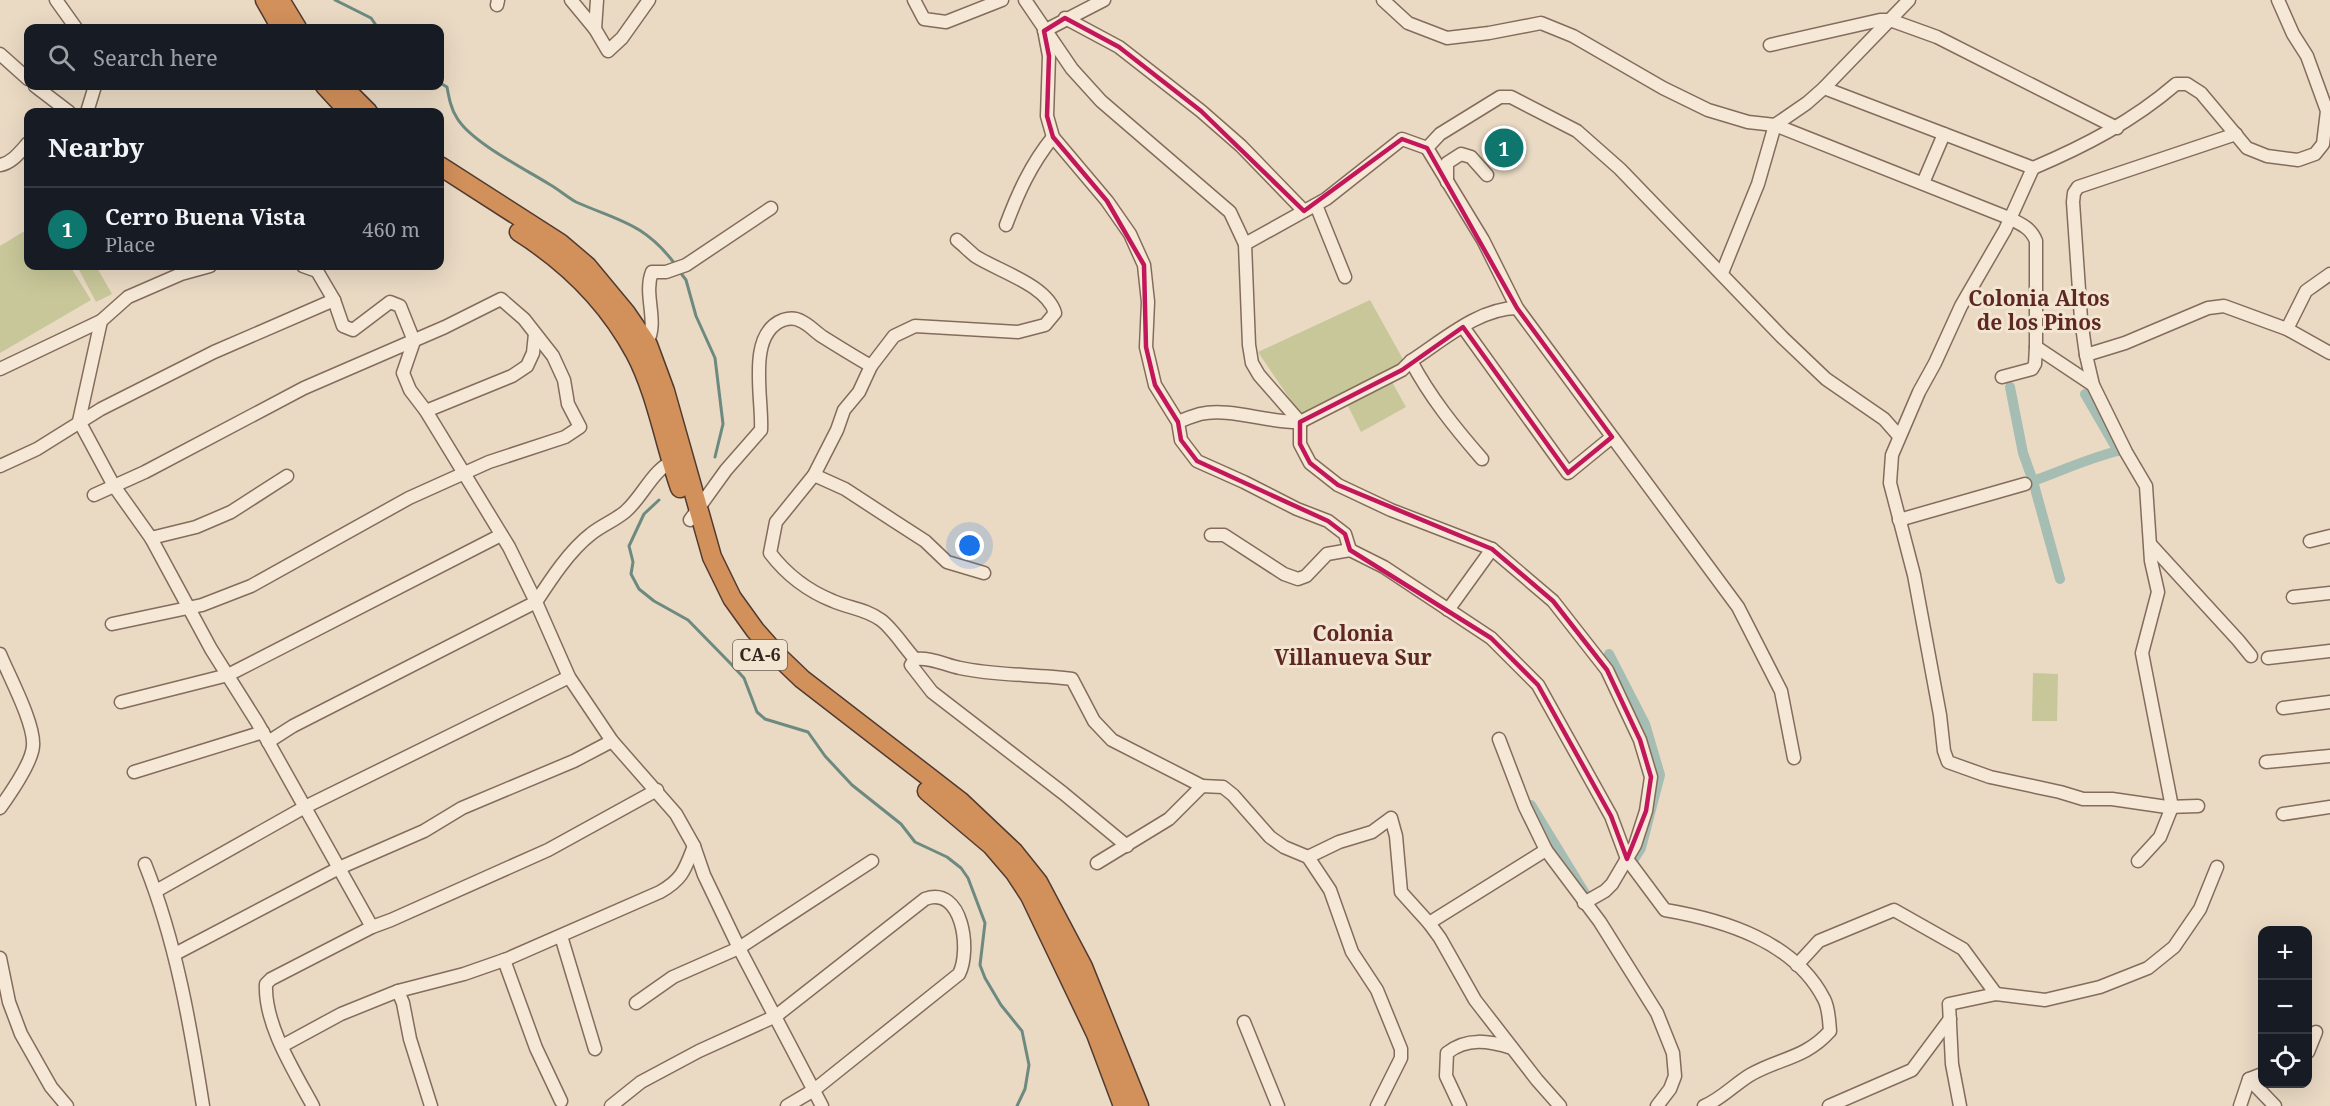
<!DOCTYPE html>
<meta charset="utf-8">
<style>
:root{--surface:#171b24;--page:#242831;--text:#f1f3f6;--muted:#9ea1a6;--line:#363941;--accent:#0f766e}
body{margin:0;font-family:"Noto Serif",serif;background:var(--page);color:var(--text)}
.controls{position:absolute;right:18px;bottom:18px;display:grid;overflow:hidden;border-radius:12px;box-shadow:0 6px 24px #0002}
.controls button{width:54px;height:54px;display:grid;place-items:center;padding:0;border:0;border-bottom:2px solid var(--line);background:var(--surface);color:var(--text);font:30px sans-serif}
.you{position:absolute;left:970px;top:546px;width:21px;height:21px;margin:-15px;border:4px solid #fff;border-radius:50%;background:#1a73e8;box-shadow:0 0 0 9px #1a73e833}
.badge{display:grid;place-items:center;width:39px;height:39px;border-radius:50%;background:var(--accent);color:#fff;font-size:20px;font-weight:700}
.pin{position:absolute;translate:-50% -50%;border:3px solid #fff;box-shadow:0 2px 6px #0006}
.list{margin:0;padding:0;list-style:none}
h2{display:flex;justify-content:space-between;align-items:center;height:78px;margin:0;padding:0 24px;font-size:26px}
h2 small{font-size:20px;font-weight:400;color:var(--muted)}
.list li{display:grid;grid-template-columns:39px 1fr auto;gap:18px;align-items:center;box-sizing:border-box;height:84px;padding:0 24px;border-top:2px solid var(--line)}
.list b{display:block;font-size:22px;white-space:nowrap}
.list p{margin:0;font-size:20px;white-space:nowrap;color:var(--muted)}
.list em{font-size:20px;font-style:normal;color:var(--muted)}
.icon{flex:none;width:33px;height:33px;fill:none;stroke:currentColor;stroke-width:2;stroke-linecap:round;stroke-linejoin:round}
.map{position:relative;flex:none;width:2330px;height:1106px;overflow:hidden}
.search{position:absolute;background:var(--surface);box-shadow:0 6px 24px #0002;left:24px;top:24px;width:420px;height:66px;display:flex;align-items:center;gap:15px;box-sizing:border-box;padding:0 21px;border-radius:12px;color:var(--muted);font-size:22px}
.panel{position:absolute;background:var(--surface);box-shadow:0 6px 24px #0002;left:24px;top:108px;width:420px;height:162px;border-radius:12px}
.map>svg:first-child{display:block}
.green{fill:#c7c799}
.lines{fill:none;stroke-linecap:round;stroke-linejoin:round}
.stream{stroke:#6d8a80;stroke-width:3}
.canal{stroke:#a5bdb3;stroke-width:10}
.minor-casing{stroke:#836c5c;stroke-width:15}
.highway-casing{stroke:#513b30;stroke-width:21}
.minor{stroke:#f6e8d6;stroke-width:12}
.highway{stroke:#d2905b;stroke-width:18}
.marked{fill:none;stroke:#c2185b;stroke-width:4.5;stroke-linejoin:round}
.labels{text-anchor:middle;stroke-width:6;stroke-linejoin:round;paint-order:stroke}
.shield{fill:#f2e5d2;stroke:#6d5f55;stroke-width:1.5}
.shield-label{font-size:18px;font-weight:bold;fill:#34261f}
.neighbourhood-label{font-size:21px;font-weight:bold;fill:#5d2722;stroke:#f2e5d2}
</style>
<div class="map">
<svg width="2330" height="1106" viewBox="0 0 2330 1106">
<rect width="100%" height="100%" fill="#eadac4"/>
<g class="green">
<path d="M28 229V266H70L91 300 0 353V246Z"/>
<path d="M77 266H96L112 294 96 302Z"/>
<path d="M1370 300 1404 361 1300 414 1258 352Z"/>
<path d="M1392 382 1406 407 1361 432 1347 404Z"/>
<path d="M2033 673 2058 674 2057 721H2032Z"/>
</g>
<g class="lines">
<g class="stream">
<path d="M335 0 371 18 378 28"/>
<path d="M440 83 447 87C449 98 451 109 457 118 471 142 525 169 549 184 558 189 567 197 576 202 619 221 644 223 675 264"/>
<path d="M680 272 686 280 696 316 715 358 723 424 715 457"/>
<path d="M659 500 644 514 629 546 633 562 631 574 639 589 654 601 688 620 731 664 744 678 757 712 765 719 808 732 825 756 852 785 901 824 915 842 947 857 961 868 968 878 985 923 980 965 985 978 1001 1005 1022 1031 1029 1065 1025 1089 1017 1106"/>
</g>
<g class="canal">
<path d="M2010 387 2023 453 2033 481C2061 471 2089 458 2118 451L2085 394"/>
<path d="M2028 482 2033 481 2060 579"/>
<path d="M1609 654 1645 724 1660 775 1641 848 1634 859"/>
<path d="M1531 805 1586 895"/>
</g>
<defs>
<g id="minor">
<path d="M56 0 76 28"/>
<path d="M571 0 595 29"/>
<path d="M597 0 595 29 608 51 622 38 649 0"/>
<path d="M914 0 924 19 946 22 1002 0"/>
<path d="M1025 0 1072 69 1101 101 1230 212 1245 244 1249 345 1252 363 1259 375 1300 422V444L1310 463 1338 485 1391 510 1492 549 1553 601 1607 670 1640 740 1651 777 1646 811 1635 845 1612 884 1605 891 1584 903"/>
<path d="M1383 0 1408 23 1447 38 1489 33 1541 23 1573 36 1663 88 1708 110 1748 122 1775 125 2009 218C2021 224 2031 228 2036 241V347L2093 385"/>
<path d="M497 5 498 0"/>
<path d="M1065 18 1119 47 1201 111 1241 146 1304 211"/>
<path d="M1044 31 1104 0"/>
<path d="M1045 35 1049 56 1047 116 1053 137 1107 201 1130 234 1144 265 1148 302 1146 347 1155 385 1178 422 1181 440 1197 461 1244 482 1297 509 1328 521 1345 534 1350 550"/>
<path d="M1770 45 1880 20H1890L1937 37 2117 128"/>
<path d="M0 54 28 79"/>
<path d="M35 86 69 112"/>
<path d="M1824 88 2033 168 2005 230 1961 306 1935 363 1919 392 1892 455 1890 483 1914 575 1940 715 1944 751 1948 762 1990 777 2060 792 2083 799H2112L2167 807 2198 806"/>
<path d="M87 112 95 86"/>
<path d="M0 165C12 163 20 152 28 143"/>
<path d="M2033 168C2085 146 2133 121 2176 84H2187L2201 93 2247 148 2267 156 2298 160 2315 154 2323 144 2327 111 2307 56 2293 34 2278 0"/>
<path d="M1447 182V163L1461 154 1471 157 1487 175"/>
<path d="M1923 183 1944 134"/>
<path d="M1316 205 1345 277"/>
<path d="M1006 225C1018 193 1031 164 1053 137"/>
<path d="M957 240C963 245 969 251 975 256 998 271 1047 285 1055 313L1045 325 1018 332 915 326 894 336 871 366 859 392 844 410 837 430 814 475 776 522 770 553C786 574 808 591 833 601 849 608 866 609 881 620 893 629 904 647 915 659L911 665 932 692 1063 793 1127 846"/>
<path d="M1245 244 1326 199 1402 139 1427 148"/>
<path d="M303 266 317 271 334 300 343 326 353 330 390 302 400 306 414 341 403 373 410 390 426 411 509 547 536 602 569 677 612 741 676 814 694 846 704 875 739 948 822 1106"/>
<path d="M1722 273 1758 184 1775 125 1807 103 1824 88 1909 0"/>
<path d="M101 321 79 421 114 486 151 538 211 649 257 722 372 927"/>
<path d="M1463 327 1568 473 1612 437"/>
<path d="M2287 329 2306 291 2330 274"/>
<path d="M647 343C659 321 643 295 652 272H666L686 265 771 208"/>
<path d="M2086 355 2125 343 2208 308 2224 306 2287 329 2330 353"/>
<path d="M1411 361C1430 397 1455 428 1482 459"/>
<path d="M0 369 101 321 128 297 181 274 210 266"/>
<path d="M2002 377 2032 369 2035 364 2036 347"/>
<path d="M426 411 512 376 527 366 533 353 535 334"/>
<path d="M1178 422C1185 419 1193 416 1200 414 1229 407 1268 423 1300 422L1402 370 1411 361C1442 341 1479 308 1517 308"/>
<path d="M0 466 37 449 101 409 214 352 334 300"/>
<path d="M814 475 845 489 894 521 925 541 947 562 984 573"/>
<path d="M94 495 145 472 304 388 445 327 501 299 524 319 553 356 564 380 568 404 580 427 565 437 489 462 409 498 251 586 202 605 112 624"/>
<path d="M690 520 726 470 761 430C763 399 746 334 783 320 789 318 796 318 801 321 810 325 815 332 823 337 839 347 855 357 871 366"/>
<path d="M1899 520 2025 484"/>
<path d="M1211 535H1224L1284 574 1298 579 1306 576 1327 554 1350 550 1384 567 1491 638 1538 685 1611 816 1627 859 1665 910C1724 920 1794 941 1824 999 1829 1008 1829 1021 1830 1031 1805 1059 1779 1058 1750 1075 1735 1084 1720 1100 1704 1106"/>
<path d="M151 538 196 527 231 512 287 476"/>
<path d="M2310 541 2330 536"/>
<path d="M2151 545 2238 640 2251 656"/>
<path d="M2293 597 2330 593"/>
<path d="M1448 610 1492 549"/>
<path d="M0 654C9 676 35 724 33 746 32 763 10 794 0 808"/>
<path d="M2268 658 2330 651"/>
<path d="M915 659C931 657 945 665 960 668 997 676 1035 674 1072 679L1094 721 1112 740 1202 786"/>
<path d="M121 702 228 675 501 535"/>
<path d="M2283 708 2330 702"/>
<path d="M1499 739 1525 807 1546 850 1600 922 1657 1013 1673 1053 1675 1076 1670 1089 1657 1106"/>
<path d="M268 742 293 726 536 602C551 579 570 550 591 534 602 525 616 520 626 511 644 495 653 468 677 459"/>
<path d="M1794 758 1781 691 1738 607 1517 308 1483 240 1427 148 1440 134 1500 97H1511L1577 131 1620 169 1782 337 1826 379 1884 419 1899 436"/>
<path d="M2266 762 2330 756"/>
<path d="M134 772 263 732"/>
<path d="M2283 814 2330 807"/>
<path d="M1308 857 1339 842 1372 832 1391 818 1396 836 1401 892 1429 923 1440 938 1475 1000 1537 1080 1560 1106"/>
<path d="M2138 861 2160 837 2172 807 2142 653 2158 592 2151 561 2146 486 2126 452 2093 385 2086 355 2081 319 2073 202 2074 193 2078 187 2236 134"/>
<path d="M1097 863 1169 819 1202 786 1223 787 1233 795 1270 837 1284 847 1308 857 1330 890 1352 952 1377 990 1401 1049V1058L1377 1106"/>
<path d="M145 864C176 942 190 1023 203 1106"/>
<path d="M156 891 305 807 569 677"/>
<path d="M1429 923 1546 850"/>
<path d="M561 936 595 1049"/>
<path d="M175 954 339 868 424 831 462 808 574 761 612 741"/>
<path d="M0 958 9 1002 21 1034 51 1087 67 1106"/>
<path d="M504 960 536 1048 561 1101"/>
<path d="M1797 965 1819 941 1894 910 1963 949 1996 994"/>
<path d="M398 991 403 1003 410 1039 431 1106"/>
<path d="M636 1003 673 977 739 948 872 861"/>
<path d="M1244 1022 1278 1106"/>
<path d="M282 1046 341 1014 398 991 464 974 507 959 660 892C683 879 685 869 694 846"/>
<path d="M2308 1052 2316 1032"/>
<path d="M2249 1079 2275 1106"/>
<path d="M313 1106C294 1071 264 1024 266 984L271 979 372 927 391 920 548 850 657 790"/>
<path d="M611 1106 641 1082 699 1051 776 1016 925 899C963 885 971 951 959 974L814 1090 787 1106"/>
<path d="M1460 1106 1446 1076 1447 1053C1467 1037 1489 1041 1512 1048"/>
<path d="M1829 1106 1912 1070 1950 1019"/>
<path d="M1960 1106 1952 1064 1949 1004 1996 994 2045 1000 2100 987 2148 968 2174 947 2200 909 2217 867"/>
<path d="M2240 1106 2249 1079 2262 1074"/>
</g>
<g id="highway">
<path d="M265 0 281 28"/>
<path d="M280 0 297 28"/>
<path d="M325 86 349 112"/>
<path d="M342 86 368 112"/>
<path d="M440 166 560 243 587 266 626 313 648 345 665 391 712 557 732 598 755 630 777 655 802 679 960 801 1014 852 1038 882 1083 967 1139 1106"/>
<path d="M519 232C568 263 608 303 635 353 656 392 665 446 680 488"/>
<path d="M927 791 991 845 1015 873 1030 896 1096 1034 1123 1106"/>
</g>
</defs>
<use href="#minor" class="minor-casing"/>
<use href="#highway" class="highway-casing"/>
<use href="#minor" class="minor"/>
<use href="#highway" class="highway"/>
</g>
<path class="marked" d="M1065 18 1119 47 1201 111 1304 211 1402 139 1427 148 1517 308 1612 437 1568 473 1463 327 1402 370 1300 422V444L1310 463 1338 485 1492 549 1553 601 1607 670 1640 740 1651 777 1646 811 1627 859 1611 816 1538 685 1491 638 1350 550 1345 534 1328 521 1197 461 1181 440 1178 422 1155 385 1146 347 1144 265 1107 201 1053 137 1047 116 1049 56 1044 31Z"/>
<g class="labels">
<rect class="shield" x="733" y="640" width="54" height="30" rx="4.5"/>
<g class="shield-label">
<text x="760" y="661">CA-6</text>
</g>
<g class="neighbourhood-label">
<text x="2039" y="306">Colonia Altos<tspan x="2039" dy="24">de los Pinos</tspan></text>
<text x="1353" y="641">Colonia<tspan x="1353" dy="24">Villanueva Sur</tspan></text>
</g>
</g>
</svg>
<div class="controls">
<button>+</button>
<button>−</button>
<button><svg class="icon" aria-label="locate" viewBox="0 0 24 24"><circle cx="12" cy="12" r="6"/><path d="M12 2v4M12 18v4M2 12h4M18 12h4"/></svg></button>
</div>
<div class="you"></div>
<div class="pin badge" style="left:1504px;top:148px">1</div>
<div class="search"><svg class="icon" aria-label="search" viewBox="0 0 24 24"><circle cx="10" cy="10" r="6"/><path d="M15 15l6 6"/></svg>Search here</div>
<section class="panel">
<h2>Nearby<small></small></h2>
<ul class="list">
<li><span class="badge">1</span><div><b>Cerro Buena Vista</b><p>Place</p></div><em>460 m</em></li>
</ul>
</section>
</div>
